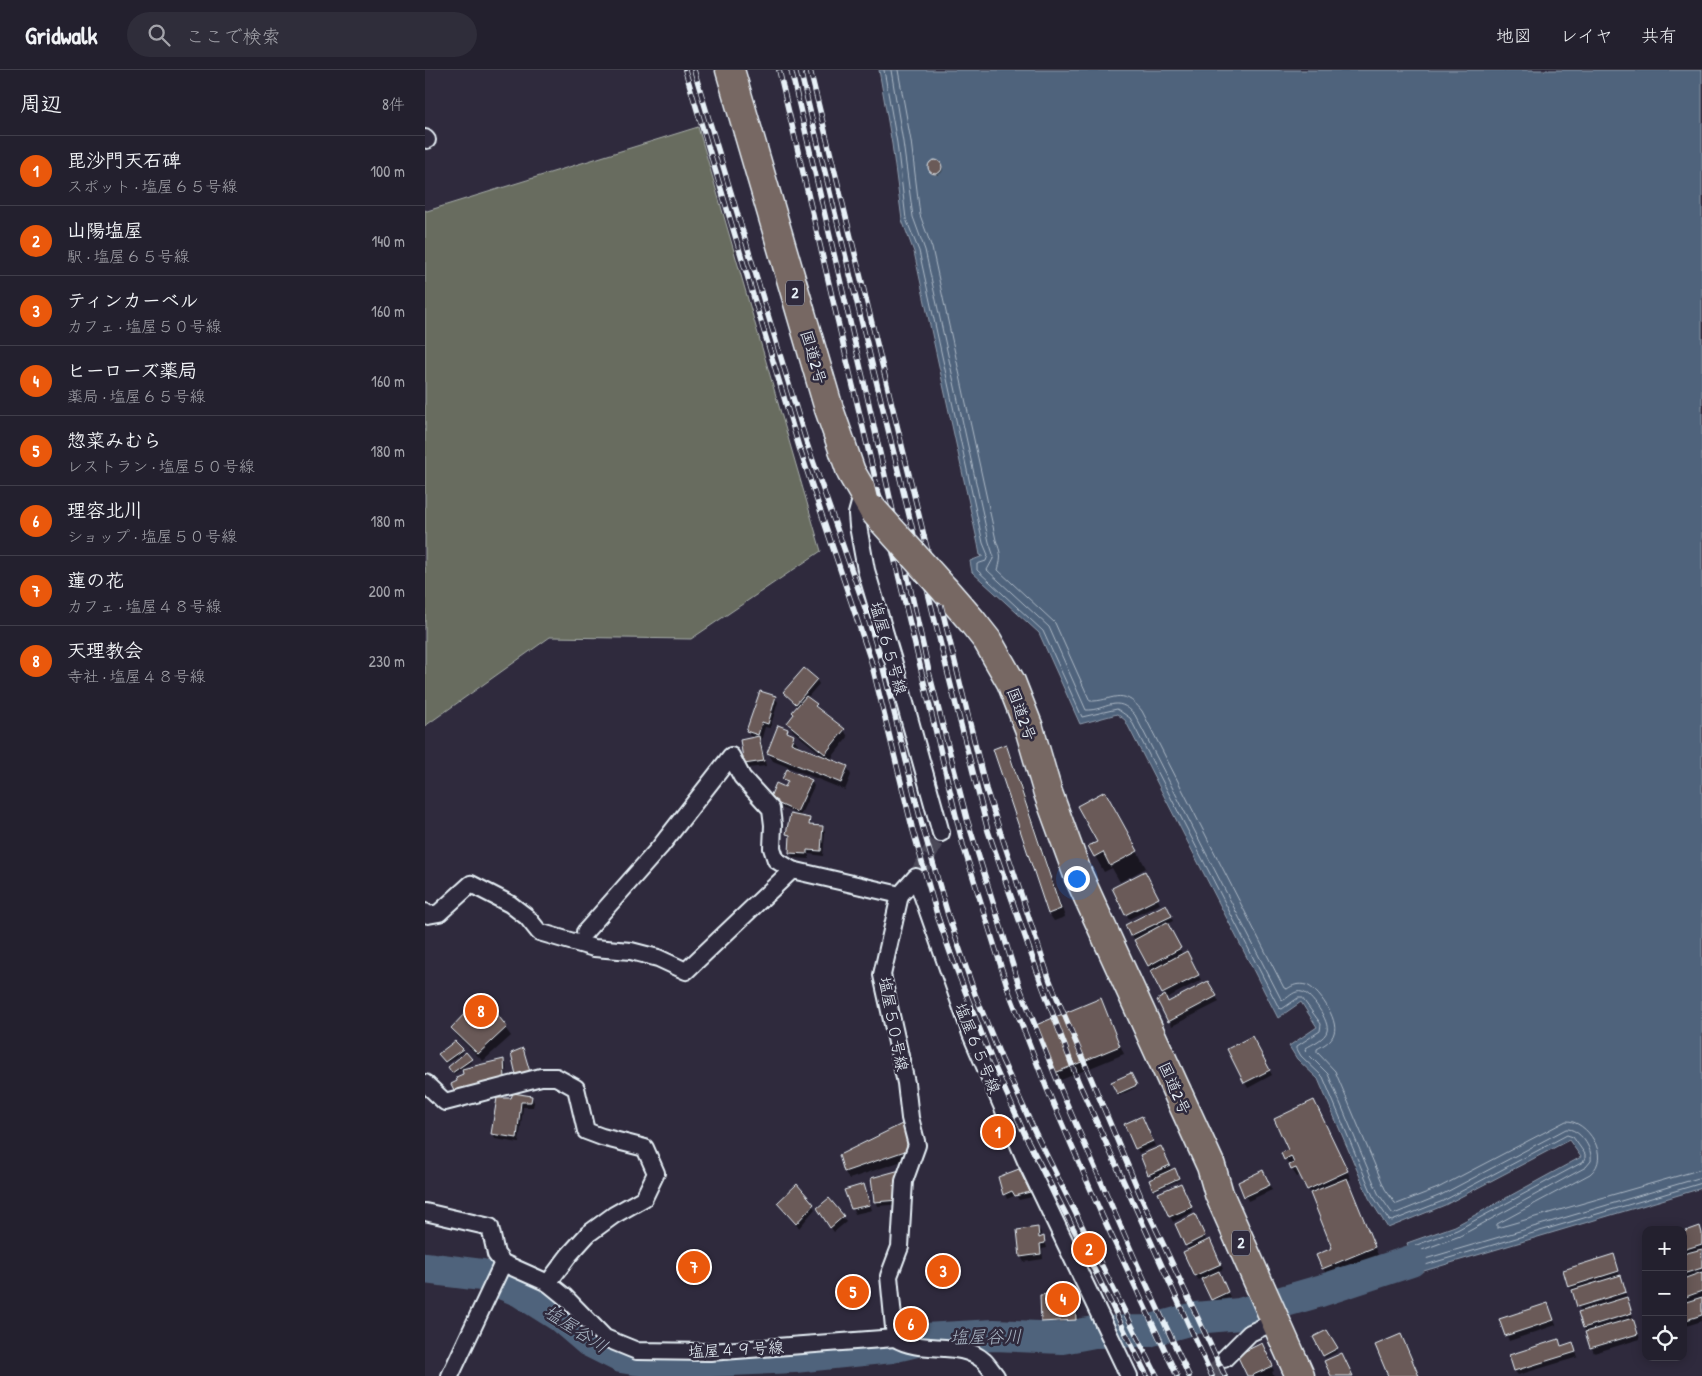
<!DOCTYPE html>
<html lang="ja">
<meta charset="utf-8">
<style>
:root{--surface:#23202e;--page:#2f2d3a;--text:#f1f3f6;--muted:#a3a3aa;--line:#403e4a;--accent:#ea580c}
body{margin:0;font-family:"Patrick Hand","Klee One",sans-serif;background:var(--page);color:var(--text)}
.controls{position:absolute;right:15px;bottom:15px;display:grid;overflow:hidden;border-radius:10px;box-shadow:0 2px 12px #0003}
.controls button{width:45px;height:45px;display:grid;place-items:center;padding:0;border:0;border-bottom:1px solid var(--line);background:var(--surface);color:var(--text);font:25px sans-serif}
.you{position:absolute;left:651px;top:808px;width:18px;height:18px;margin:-12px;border:4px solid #fff;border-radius:50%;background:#1a73e8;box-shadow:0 0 0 8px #1a73e833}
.badge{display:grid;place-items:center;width:32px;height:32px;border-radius:50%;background:var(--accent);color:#fff;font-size:16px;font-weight:700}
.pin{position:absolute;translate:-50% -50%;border:2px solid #fff;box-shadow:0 1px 5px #0006}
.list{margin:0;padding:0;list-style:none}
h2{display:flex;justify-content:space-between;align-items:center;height:65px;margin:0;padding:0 20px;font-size:21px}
h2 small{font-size:16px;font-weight:400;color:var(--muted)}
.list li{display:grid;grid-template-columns:32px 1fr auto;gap:15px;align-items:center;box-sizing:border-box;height:70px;padding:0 20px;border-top:1px solid var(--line)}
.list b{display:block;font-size:19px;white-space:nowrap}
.list p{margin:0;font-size:16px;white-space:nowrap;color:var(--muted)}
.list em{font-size:16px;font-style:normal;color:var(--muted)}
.icon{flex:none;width:28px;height:28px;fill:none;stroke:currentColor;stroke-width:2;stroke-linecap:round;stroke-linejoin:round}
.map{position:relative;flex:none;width:1277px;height:1306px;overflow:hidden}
header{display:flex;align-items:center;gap:30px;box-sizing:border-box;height:70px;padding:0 25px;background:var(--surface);border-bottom:1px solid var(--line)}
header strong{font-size:24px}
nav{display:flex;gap:28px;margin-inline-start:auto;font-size:18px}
.search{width:350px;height:45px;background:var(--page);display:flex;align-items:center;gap:12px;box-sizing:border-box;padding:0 18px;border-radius:28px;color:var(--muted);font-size:19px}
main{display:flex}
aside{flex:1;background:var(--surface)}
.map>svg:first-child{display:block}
.green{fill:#676c5e;stroke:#a8aeab}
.water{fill:#50637b;stroke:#8d9cad}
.shadow{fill:#0007}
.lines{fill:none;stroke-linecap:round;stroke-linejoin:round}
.shore{stroke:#abb8c6;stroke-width:1}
.river{stroke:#50637b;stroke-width:32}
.building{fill:#6a5a58;stroke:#e8f1f8}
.street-tunnel{stroke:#4b4859;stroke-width:16;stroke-dasharray:16 8;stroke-linecap:butt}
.street-casing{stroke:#e8f1f8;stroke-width:20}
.highway-casing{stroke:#e8f1f8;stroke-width:31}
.street{stroke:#2f2a3d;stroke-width:16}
.highway{stroke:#776864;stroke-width:28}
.rail-casing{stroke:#e8f1f8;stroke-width:5.5}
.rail{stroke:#2f2a3d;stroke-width:4;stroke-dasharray:11;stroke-linecap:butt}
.highway-bridge-casing{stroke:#e8f1f8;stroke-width:31;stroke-linecap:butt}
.highway-bridge{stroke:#776864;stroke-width:28}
.labels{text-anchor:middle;stroke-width:5;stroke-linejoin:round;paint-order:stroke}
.shield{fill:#2f2a3d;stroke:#b0b5c0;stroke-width:1}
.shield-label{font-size:15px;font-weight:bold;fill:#e8f1f8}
.street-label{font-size:16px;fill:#e8f1f8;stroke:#2f2a3d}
.water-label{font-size:18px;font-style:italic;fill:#abb8c6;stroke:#2f2a3d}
</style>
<header>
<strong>Gridwalk</strong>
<div class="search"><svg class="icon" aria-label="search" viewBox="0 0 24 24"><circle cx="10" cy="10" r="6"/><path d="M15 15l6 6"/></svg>ここで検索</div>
<nav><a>地図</a><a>レイヤ</a><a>共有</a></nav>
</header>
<main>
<aside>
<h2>周辺<small>8件</small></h2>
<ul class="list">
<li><span class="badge">1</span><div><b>毘沙門天石碑</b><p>スポット · 塩屋６５号線</p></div><em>100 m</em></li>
<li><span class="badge">2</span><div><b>山陽塩屋</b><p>駅 · 塩屋６５号線</p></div><em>140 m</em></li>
<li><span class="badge">3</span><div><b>ティンカーベル</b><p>カフェ · 塩屋５０号線</p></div><em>160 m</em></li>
<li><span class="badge">4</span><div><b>ヒーローズ薬局</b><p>薬局 · 塩屋６５号線</p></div><em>160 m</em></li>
<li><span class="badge">5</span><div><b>惣菜みむら</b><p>レストラン · 塩屋５０号線</p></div><em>180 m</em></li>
<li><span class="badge">6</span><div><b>理容北川</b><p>ショップ · 塩屋５０号線</p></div><em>180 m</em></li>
<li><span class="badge">7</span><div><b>蓮の花</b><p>カフェ · 塩屋４８号線</p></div><em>200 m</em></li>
<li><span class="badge">8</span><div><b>天理教会</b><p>寺社 · 塩屋４８号線</p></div><em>230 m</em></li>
</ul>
</aside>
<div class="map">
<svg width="1277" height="1306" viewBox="0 0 1277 1306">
<rect width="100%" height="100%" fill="#2f2a3d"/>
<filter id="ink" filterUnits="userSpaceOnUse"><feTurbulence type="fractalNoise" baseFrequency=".02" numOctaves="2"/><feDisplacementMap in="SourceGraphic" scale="10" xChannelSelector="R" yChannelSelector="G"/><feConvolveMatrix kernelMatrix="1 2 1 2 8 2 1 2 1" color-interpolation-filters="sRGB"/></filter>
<g filter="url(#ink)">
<path class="green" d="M273 57 396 481 266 569 125 567 0 656V140L2 141Z"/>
<path class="water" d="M454 0H1277V1118L992 1203 982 1173 1030 1156 1156 1087 1144 1070 1020 1135 963 1158 944 1128 893 1009 872 989 864 976 892 957 876 932 853 948 700 650 692 644 655 654 614 563 547 502 545 491 558 486 555 485 553 474 489 182 477 150 467 74Z"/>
<g class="shadow">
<circle cx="511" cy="98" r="7"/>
<path d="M391 609 394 614 382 628 391 635 393 640 419 660 423 667 405 690 422 697 426 705 420 720 348 691 343 683 362 660 373 674 372 677 401 688 368 661 364 654 373 637 363 627 360 623Z"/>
<path d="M350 627 353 632 345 658 340 657 336 671 341 696 323 698 320 694 332 668 325 666 322 661Z"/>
<path d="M580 676 585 683 640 847 629 851 624 844 569 679Z"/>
<path d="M359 709 386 711 389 716 375 746 357 738 355 735 349 732 346 727 361 719 363 714Z"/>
<path d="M689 738 721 798 695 812 687 798 679 802 670 786 674 772Z"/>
<path d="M384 749 387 756 397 757 400 762 398 786 384 784V789L368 788 366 783V769L363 764Z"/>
<path d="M722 808 735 834 704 849 689 819Z"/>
<path d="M741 836 748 851 742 854 758 885 761 883 776 910 740 929 743 933 783 912 794 932 747 956 733 930 740 927 702 856Z"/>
<path d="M57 927 86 966 58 991 32 966 28 958Z"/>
<path d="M676 930 699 984 636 1010 631 1002Z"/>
<path d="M827 967 847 1005 823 1018 803 980Z"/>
<path d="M37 980 38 982 21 994 16 986Z"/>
<path d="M46 990 47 992 29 1004 24 997Z"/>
<path d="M79 990 81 995 82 1013 34 1012Z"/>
<path d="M706 1004 712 1017 694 1026 688 1012Z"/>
<path d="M106 1027 109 1032 108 1037H98L94 1073 70 1069 68 1064 73 1029Z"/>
<path d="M889 1031 926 1109 922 1111 953 1185 902 1206 898 1198 908 1179 888 1128 876 1105 872 1107 860 1089Z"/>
<path d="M719 1053 730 1076 714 1083 701 1055Z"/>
<path d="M483 1062 486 1088 424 1109 420 1102 415 1086Z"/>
<path d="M738 1082 747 1101 749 1099 755 1110 730 1121 725 1110 728 1109 725 1104Z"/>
<path d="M596 1106 607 1127 594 1130 591 1125 582 1129 580 1124Z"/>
<path d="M840 1106 847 1120 823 1131 821 1126Z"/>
<path d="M477 1107V1134L453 1136 451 1131Z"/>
<path d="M438 1115 447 1140 430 1144 420 1120Z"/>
<path d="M758 1119 768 1142 748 1152 734 1124Z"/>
<path d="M404 1130 421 1152 409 1162 396 1143Z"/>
<path d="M353 1134H387L390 1139 374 1158Z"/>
<path d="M772 1151 782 1172 787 1176 798 1199 792 1202 805 1227 790 1234 777 1208 773 1210 770 1206 760 1182 764 1180 761 1175Z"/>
<path d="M613 1158 616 1163V1169L619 1168 622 1178 617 1179 618 1189 599 1192 596 1187Z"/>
<path d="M1274 1158 1277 1162V1251L1258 1257V1163Z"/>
<path d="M1188 1185 1215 1269 1169 1283 1159 1258 1155 1243 1156 1242 1148 1221 1144 1216Z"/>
<path d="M649 1222 652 1227 653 1255 620 1257 617 1252Z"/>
<path d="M1123 1235 1131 1255 1084 1271 1076 1250Z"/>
<path d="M902 1261 913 1281 900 1288 890 1268Z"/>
<path d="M1134 1270 1137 1277 1147 1274 1153 1287 1093 1305 1090 1301Z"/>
<path d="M840 1280 849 1301 847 1302 849 1306H823Z"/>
</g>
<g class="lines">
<g class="shore">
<path d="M459 0 472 73 481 149 494 181 558 473 563 485 561 491 552 494V500L618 561 657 647 692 639 705 648 854 938 857 939 873 928H877L896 954 895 961 872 976V979L876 986 898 1007 948 1126 964 1150 967 1151 1018 1131 1142 1065 1148 1067 1160 1084V1089L1158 1092 1032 1160 989 1176 988 1178 994 1195 997 1196 1277 1113"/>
<path d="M466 0 478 72 488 147 500 180 564 472 569 487 562 500 624 557 661 640C681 641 692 623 710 645L856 929 859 930C865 926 870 920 877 922 886 923 905 952 902 961 900 969 887 974 881 978L880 981 903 1004 953 1123 967 1143 969 1144 1016 1125 1141 1059C1154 1058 1168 1078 1166 1091L1161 1097 1035 1166 997 1180 996 1182 998 1188 1000 1189 1277 1107"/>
<path d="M473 0 486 71 495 145 507 178 571 470C576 484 577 486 573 500L630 553 665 631C687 632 697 615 717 641L859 918 862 919C868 915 873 913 881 915 893 918 914 950 909 963 907 971 899 975 892 979V982L910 1001 960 1119 970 1133 972 1134 1013 1118 1141 1051C1162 1050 1187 1087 1165 1104L1072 1154V1158L1277 1099"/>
</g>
<path class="river" d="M0 1198 57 1205 95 1221 136 1247 164 1271 196 1287 222 1291 262 1292 369 1287 467 1277 500 1269 569 1265 637 1268 669 1262 723 1261 770 1248 815 1244 895 1221 986 1191"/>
</g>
<g class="building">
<circle cx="510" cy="97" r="7"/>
<path d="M379 598 392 609 371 634 358 622Z"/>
<path d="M335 621 351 626 343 654 337 652 333 665 321 661Z"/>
<path d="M381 626 392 634 390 636 420 659 400 684 362 653 369 644 367 642Z"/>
<path d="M353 655 363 659 362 662 369 665 366 673 423 696 416 713 342 683Z"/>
<path d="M334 666 339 691 319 694 315 670Z"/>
<path d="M581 674 636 839 623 844 568 679Z"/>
<path d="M362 699 387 710 372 742 352 733 353 731 345 727 351 713 360 717 363 711 357 709Z"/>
<path d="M680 721 713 781 685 796 678 782 669 787 663 776 672 772 652 736Z"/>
<path d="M365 744 385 748 384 755 398 756 396 781 382 780V784L364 783 365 765 361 764Z"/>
<path d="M720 801 734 828 700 845 687 818Z"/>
<path d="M741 834 747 846 705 866 700 855Z"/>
<path d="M742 852 756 878 723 896 709 870Z"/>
<path d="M762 881 774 905 737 924 725 901Z"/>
<path d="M783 911 792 926 743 952 732 930 740 925 743 932Z"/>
<path d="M57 925 82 957 53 984 26 958Z"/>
<path d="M676 928 695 976 630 1003 611 955Z"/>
<path d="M827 966 845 1000 819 1013 802 979Z"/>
<path d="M30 971 38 979 20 992 13 984Z"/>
<path d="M98 978 105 1002 91 1005 86 983Z"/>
<path d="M41 982 47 989 27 1003 23 997Z"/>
<path d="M79 989 80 1008 30 1022 26 1014 32 1011 31 1007 38 1004 37 999Z"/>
<path d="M706 1003 712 1015 692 1024 686 1012Z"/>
<path d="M88 1023 107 1026 106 1032H96L92 1068 66 1064 72 1028H86Z"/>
<path d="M889 1030 923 1101 882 1120 871 1098 866 1100 864 1095 869 1093 866 1086 859 1090 856 1083 863 1080 849 1049Z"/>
<path d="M717 1046 728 1071 710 1079 699 1054Z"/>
<path d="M479 1053 483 1080 419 1102 414 1085Z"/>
<path d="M736 1076 745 1095 723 1105 715 1085Z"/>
<path d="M750 1098 754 1108 728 1120 724 1110Z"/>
<path d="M594 1099 605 1122 590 1126 587 1121 578 1125 573 1107Z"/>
<path d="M475 1100 474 1130 449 1132 446 1108Z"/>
<path d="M838 1100 845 1115 819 1127 813 1112Z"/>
<path d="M922 1108 950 1177 897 1199 891 1185 907 1178 885 1123Z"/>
<path d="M756 1113 767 1137 744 1147 733 1123Z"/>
<path d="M372 1114 389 1134 371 1154 352 1133Z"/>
<path d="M439 1114 445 1135 426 1139 419 1120Z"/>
<path d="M404 1128 419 1146 405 1158 392 1138Z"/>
<path d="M770 1144 780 1166 760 1176 750 1154Z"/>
<path d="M1275 1156 1277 1163V1174L1258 1180V1162Z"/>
<path d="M613 1157 614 1168 619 1166 620 1173 615 1174 616 1184 595 1187 592 1160Z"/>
<path d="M785 1169 796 1194 769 1206 758 1182Z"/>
<path d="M1277 1179V1198L1258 1204V1184Z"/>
<path d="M1189 1184 1194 1201 1143 1217 1138 1200Z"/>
<path d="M794 1201 803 1222 786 1230 776 1209Z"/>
<path d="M1277 1202V1221L1258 1228V1209Z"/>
<path d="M1196 1205 1201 1222 1152 1237 1147 1220Z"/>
<path d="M650 1221 651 1250 616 1252 615 1225Z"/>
<path d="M1202 1227 1207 1243 1158 1258 1153 1242Z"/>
<path d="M1277 1227V1245L1258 1251V1233Z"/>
<path d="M1123 1233 1129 1250 1080 1266 1074 1249Z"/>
<path d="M1208 1248 1213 1264 1165 1278 1160 1262Z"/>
<path d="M902 1260 913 1278 898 1286 888 1267Z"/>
<path d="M976 1264 994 1306H963L950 1275Z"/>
<path d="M1134 1269 1136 1276 1148 1272 1151 1282 1089 1301 1084 1285Z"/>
<path d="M837 1273 848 1296 826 1306H822L812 1285Z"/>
<path d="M917 1283 928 1306H906L899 1291Z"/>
</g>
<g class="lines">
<g class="street-tunnel">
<path d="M491 807 516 763"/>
<path d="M787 1306 799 1289"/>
</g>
<defs>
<g id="street">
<path d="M0 68 2 70"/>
<path d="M438 422 432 444 433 456 441 500 472 604 516 763"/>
<path d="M0 842 3 845 14 843 46 814 85 834 102 847 114 862 169 878 206 881 233 888 261 901 367 800"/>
<path d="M160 862 235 777 306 686 317 707 346 739 348 755 347 778 351 790 367 800 475 825"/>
<path d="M0 1013 20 1032 116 1007H131L151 1018 161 1061 177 1067 220 1078 231 1103 219 1128 189 1145 163 1164 144 1185 123 1213"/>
<path d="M0 1142 65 1157 71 1184 78 1193 123 1213 139 1226 180 1268 212 1281 285 1282 470 1268"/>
<path d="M470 1268 464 1206 475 1177 479 1111 492 1075 485 1048 481 1013 457 905 475 825 491 807 546 964 601 1091 704 1306"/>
<path d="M470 1268C497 1285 534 1269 559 1291 563 1295 567 1301 571 1306"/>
<path d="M799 1289 825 1263 851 1251"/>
<path d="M25 1306 78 1193"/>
</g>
<g id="highway">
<path d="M305 0 404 339 426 402 448 440"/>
<path d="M520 520 547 551 562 570 586 612 604 658 623 723 653 805 786 1096 794 1124 875 1306"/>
</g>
</defs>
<use href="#street" class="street-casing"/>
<use href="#highway" class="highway-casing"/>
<use href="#street" class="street"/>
<use href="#highway" class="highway"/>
<defs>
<g id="rail">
<path d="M260 0 374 377 446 591 487 757 513 848 526 885 568 993 601 1067 660 1181 722 1306"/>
<path d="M269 0 382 374 440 538 458 598 497 755 523 845 550 924 577 990 610 1062 732 1306"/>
<path d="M354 0 427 312 538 775 584 922 622 1019 675 1141 752 1306"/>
<path d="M366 0 439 312 505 606 542 749 595 918 639 1027 713 1196 764 1306"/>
<path d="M375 0 521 596 563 761 617 915 653 1011 787 1306"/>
<path d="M385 0 561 719 625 911 717 1129 800 1306"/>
</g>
</defs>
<use href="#rail" class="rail-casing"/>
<use href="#rail" class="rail"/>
<defs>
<path id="highway-bridge" d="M448 440 520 520"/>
</defs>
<use href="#highway-bridge" class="highway-bridge-casing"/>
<use href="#highway-bridge" class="highway-bridge"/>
</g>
</g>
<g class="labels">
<g class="shield">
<rect x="361" y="210.5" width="18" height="25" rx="4"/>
<rect x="807" y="1160.5" width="18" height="25" rx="4"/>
</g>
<g class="shield-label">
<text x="370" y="228">2</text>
<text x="816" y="1178">2</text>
</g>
<g class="street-label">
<text transform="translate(389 287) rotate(74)" y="6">国道2号</text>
<text transform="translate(464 578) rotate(74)" y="6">塩屋６５号線</text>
<text transform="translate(597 644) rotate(70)" y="6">国道2号</text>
<text transform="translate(469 954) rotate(79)" y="6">塩屋５０号線</text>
<text transform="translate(553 978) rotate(68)" y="6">塩屋６５号線</text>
<text transform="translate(750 1018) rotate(66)" y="6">国道2号</text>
<text transform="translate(311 1279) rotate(-3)" y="6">塩屋４９号線</text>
</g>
<g class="water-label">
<text transform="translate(151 1259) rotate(33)" y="6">塩屋谷川</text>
<text transform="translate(561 1267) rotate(-1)" y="6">塩屋谷川</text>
</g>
</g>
</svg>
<div class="controls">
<button>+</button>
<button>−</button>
<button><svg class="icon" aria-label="locate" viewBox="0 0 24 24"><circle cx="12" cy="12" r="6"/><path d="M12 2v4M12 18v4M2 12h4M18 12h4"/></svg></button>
</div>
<div class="you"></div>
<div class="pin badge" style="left:573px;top:1062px">1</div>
<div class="pin badge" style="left:664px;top:1179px">2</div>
<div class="pin badge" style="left:518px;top:1201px">3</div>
<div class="pin badge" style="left:638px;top:1229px">4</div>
<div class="pin badge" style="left:428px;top:1222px">5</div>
<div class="pin badge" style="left:486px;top:1254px">6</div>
<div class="pin badge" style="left:269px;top:1197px">7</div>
<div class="pin badge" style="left:56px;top:941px">8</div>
</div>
</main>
